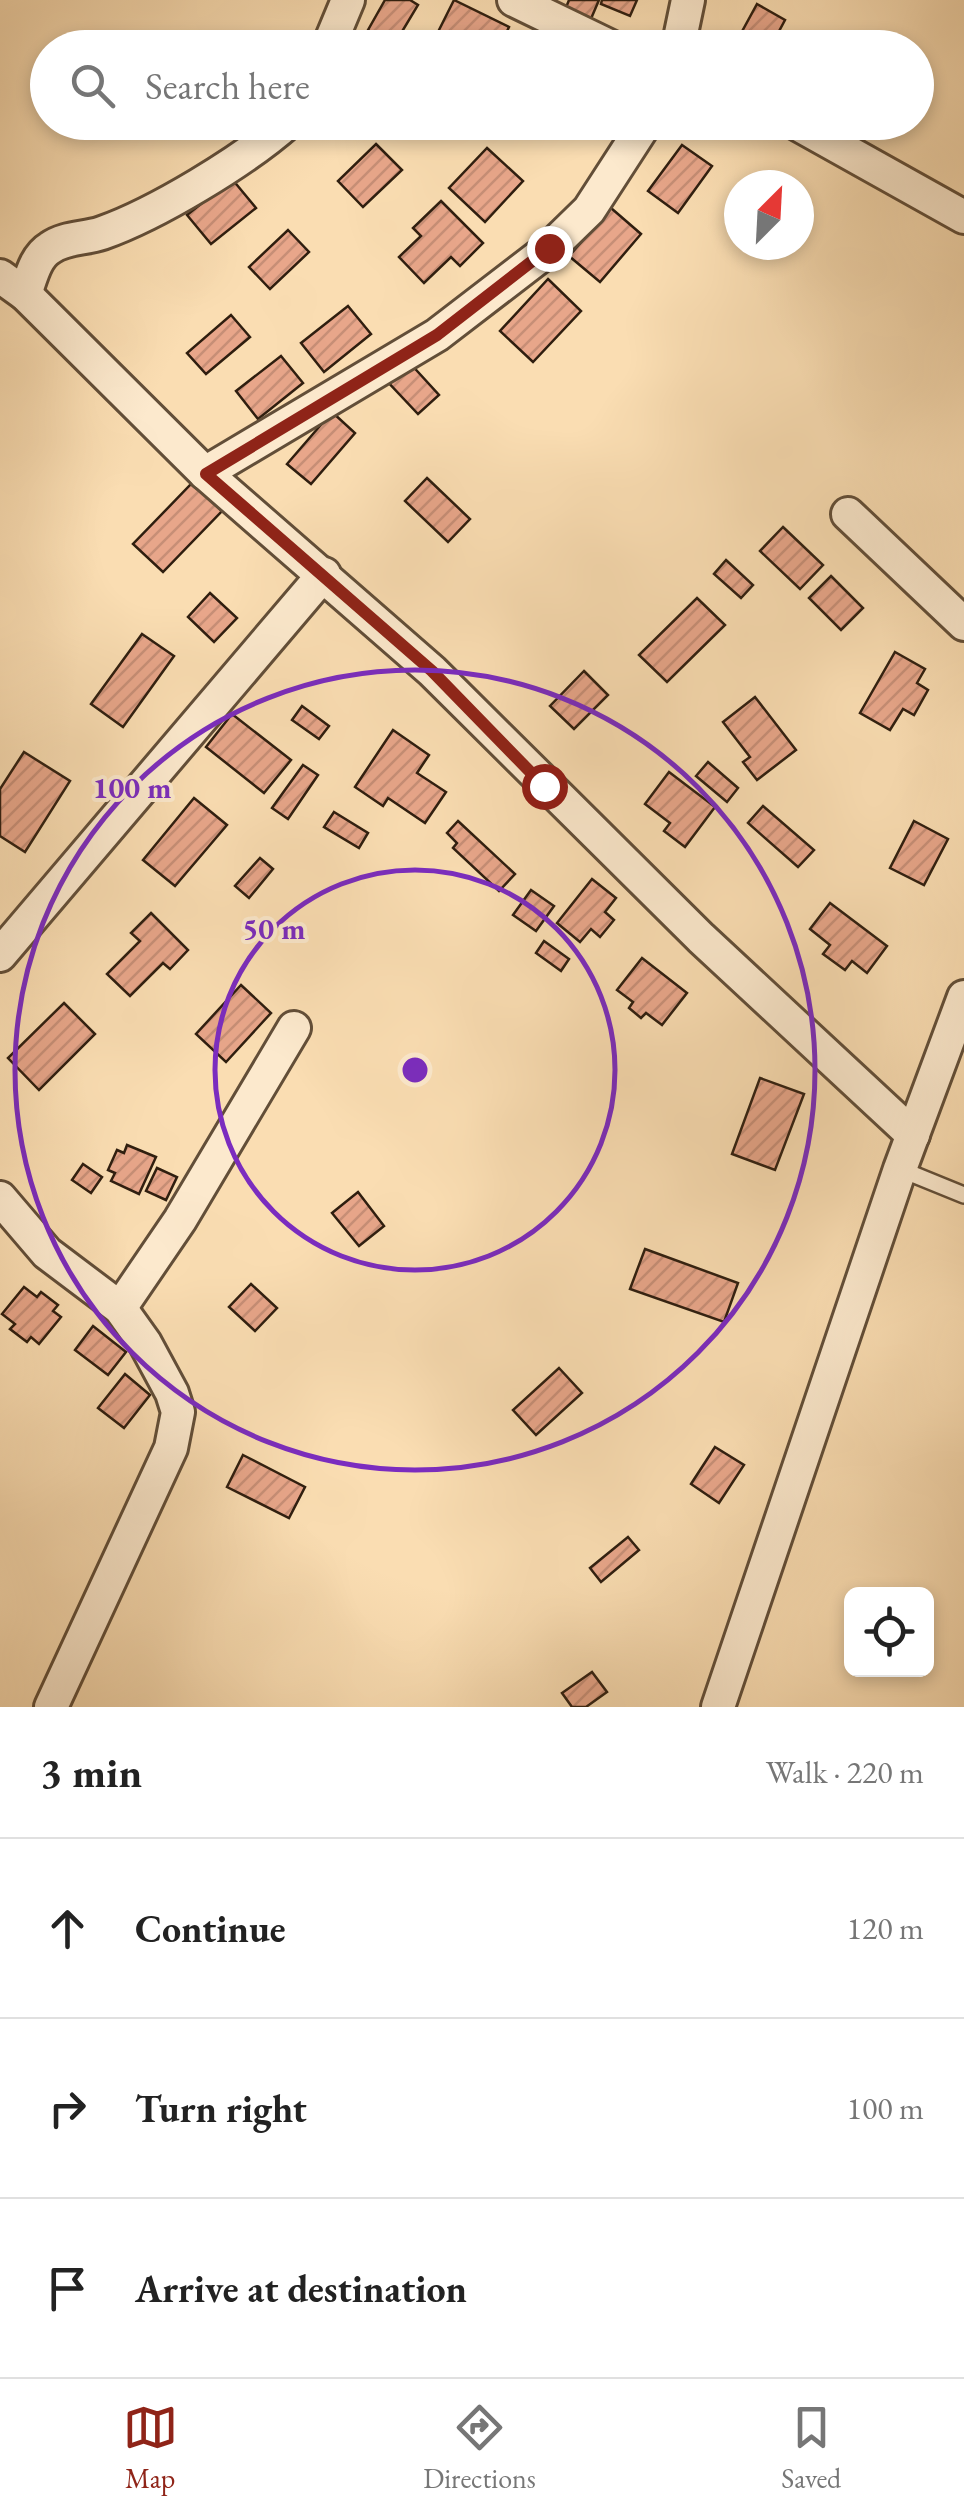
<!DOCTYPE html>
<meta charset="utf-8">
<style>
:root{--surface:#fff;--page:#f6f6f6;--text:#222;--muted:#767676;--line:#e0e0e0;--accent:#8f2418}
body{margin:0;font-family:"EB Garamond",serif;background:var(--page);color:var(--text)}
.controls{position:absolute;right:30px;bottom:30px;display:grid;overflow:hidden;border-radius:15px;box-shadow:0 5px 15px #0003}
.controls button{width:90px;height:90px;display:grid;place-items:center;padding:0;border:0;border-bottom:2px solid var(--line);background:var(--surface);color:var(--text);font:50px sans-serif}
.compass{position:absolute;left:724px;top:170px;width:90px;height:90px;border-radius:50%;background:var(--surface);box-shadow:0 5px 15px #0003;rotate:24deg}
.stop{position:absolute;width:30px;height:30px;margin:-22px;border:8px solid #8f2418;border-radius:50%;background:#fff}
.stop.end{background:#8f2418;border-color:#fff;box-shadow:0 2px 10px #0008}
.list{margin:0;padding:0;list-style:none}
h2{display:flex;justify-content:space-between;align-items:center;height:130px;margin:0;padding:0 40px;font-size:42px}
h2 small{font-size:32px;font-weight:400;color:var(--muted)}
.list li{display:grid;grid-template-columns:65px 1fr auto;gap:30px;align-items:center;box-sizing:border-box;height:180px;padding:0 40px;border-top:2px solid var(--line)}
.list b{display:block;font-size:38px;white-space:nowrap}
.list em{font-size:32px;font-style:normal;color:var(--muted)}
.icon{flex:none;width:55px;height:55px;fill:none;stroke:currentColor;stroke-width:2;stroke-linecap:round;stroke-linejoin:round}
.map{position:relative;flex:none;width:964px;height:1707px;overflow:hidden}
.search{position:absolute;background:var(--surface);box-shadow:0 5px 15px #0003;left:30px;right:30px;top:30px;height:110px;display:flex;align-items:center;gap:25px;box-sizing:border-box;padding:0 35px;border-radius:55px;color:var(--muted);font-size:38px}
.sheet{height:670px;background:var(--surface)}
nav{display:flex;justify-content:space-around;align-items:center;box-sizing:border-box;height:140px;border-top:2px solid var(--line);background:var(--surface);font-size:28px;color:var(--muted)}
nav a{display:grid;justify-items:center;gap:5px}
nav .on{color:var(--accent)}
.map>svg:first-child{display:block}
.building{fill:url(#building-hatch);stroke:#2f1e0f;stroke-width:2.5}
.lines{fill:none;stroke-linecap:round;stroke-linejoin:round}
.service-casing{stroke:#624e38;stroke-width:20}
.minor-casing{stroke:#624e38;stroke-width:38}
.service{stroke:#fce9cd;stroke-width:15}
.minor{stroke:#fce9cd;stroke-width:32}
.route{stroke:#8f2418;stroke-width:12}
.ring{fill:none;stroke:#7b2cbf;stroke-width:5}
.centre{fill:#7b2cbf;stroke:#fce9cd;stroke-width:5}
.ring-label{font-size:30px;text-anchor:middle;font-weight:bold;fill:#7b2cbf;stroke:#fce9cd;stroke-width:8;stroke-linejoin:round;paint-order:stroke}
</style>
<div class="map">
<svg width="964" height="1707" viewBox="0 0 964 1707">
<defs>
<pattern id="building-hatch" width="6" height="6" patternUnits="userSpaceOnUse" patternTransform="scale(2.5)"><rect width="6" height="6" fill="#e8a68a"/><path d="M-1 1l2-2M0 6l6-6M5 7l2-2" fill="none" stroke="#c78e76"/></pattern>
</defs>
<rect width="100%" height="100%" fill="#faddb2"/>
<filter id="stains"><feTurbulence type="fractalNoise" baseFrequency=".002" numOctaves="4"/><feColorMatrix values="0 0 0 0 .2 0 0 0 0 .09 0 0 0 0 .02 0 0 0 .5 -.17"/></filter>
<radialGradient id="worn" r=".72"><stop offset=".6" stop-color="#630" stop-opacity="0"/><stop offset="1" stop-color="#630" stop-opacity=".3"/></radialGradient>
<g class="building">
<path d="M385 0H410L418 5 394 45 368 30Z"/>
<path d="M454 0 509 27 499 48H430Z"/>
<path d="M569 0H599L590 21 565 10Z"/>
<path d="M602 0H637L630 16 601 4Z"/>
<path d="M757 4 785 20 770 48H733Z"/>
<path d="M376 144 402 170 363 207 338 181Z"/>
<path d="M682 145 712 166 678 213 648 191Z"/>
<path d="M487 148 523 181 485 222 449 188Z"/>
<path d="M232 179 256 208 211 244 187 215Z"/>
<path d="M441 201 483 243 460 266 451 257 424 283 399 257 421 236 413 228Z"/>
<path d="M611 208 641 234 600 282 569 256Z"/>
<path d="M288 230 309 252 270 289 249 267Z"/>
<path d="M548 279 581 311 533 362 500 331Z"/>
<path d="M348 306 371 334 324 372 301 343Z"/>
<path d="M231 315 250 337 206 374 187 353Z"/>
<path d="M281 356 303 383 258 419 236 391Z"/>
<path d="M408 361 439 395 418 414 386 380Z"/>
<path d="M332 412 355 433 311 484 287 464Z"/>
<path d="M427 478 470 519 448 542 405 501Z"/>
<path d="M192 483 222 511 163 572 133 544Z"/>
<path d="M783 527 823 565 800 589 760 551Z"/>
<path d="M726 560 753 585 741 598 714 574Z"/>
<path d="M831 576 863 608 841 630 809 598Z"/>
<path d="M210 593 237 618 214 642 188 617Z"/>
<path d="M697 598 725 625 667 682 639 655Z"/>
<path d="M142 634 174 656 123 727 91 704Z"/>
<path d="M895 652 925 669 917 683 928 690 914 715 903 709 890 730 860 713Z"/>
<path d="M584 671 608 695 574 729 550 706Z"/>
<path d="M755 697 796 750 757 780 743 762 750 757 723 722Z"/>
<path d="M302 706 329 726 319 739 292 720Z"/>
<path d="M232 714 291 760 264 793 206 747Z"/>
<path d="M393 730 429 755 417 773 446 792 425 823 388 798 383 806 355 787Z"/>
<path d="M24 752 70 781 25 852 0 836V789Z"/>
<path d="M708 762 738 788 727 802 696 776Z"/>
<path d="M303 765 318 775 288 819 272 808Z"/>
<path d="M669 772 715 807 685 847 664 831 670 823 645 804Z"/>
<path d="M194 798 227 825 175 886 143 860Z"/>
<path d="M763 806 814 850 798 867 748 823Z"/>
<path d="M334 812 368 833 359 848 324 827Z"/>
<path d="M458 821 515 874 499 891 453 848 457 843 447 833Z"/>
<path d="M914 821 948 839 924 885 890 868Z"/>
<path d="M260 858 273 869 249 898 235 886Z"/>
<path d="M592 879 616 898 605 912 614 920 600 937 591 929 580 942 557 923Z"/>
<path d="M531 890 554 906 536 931 513 915Z"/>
<path d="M830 903 887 946 867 973 852 961 845 970 823 954 830 945 810 929Z"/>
<path d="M151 913 188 950 170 969 163 963 130 996 107 974 140 941 131 933Z"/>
<path d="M544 941 569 959 561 971 536 953Z"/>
<path d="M642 958 687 993 662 1025 646 1013 641 1018 629 1008 633 1002 617 990Z"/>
<path d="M241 985 271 1013 226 1062 196 1034Z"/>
<path d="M64 1003 95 1034 39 1090 8 1058Z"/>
<path d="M760 1078 804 1094 775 1170 732 1154Z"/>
<path d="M127 1145 156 1157 139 1194 111 1181 115 1173 108 1170 117 1150 124 1153Z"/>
<path d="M83 1164 102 1177 91 1193 72 1180Z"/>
<path d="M157 1168 177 1177 166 1200 146 1191Z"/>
<path d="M358 1192 384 1226 359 1246 332 1213Z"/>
<path d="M645 1249 738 1283 724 1322 630 1289Z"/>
<path d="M251 1284 277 1308 255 1331 229 1307Z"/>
<path d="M24 1287 37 1297 41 1292 58 1305 53 1311 61 1317 39 1344 31 1337 27 1342 10 1329 15 1324 2 1314Z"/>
<path d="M93 1326 126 1352 108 1375 75 1350Z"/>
<path d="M559 1368 582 1393 536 1435 513 1410Z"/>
<path d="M125 1374 150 1395 124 1428 98 1408Z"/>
<path d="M715 1447 744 1465 719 1503 691 1484Z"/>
<path d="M243 1455 305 1487 289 1518 227 1487Z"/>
<path d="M628 1537 639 1550 601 1582 590 1568Z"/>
<path d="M592 1672 607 1692 586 1707H572L562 1693Z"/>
</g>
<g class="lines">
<defs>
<path id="service" d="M900 1169 964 1195"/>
<g id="minor">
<path d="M514 0 613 48"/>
<path d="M328 48 348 0"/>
<path d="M678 48 688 0"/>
<path d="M794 122 964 217"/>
<path d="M0 276 25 294 205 473 432 671 701 938 913 1135"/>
<path d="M25 294C31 278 35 257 50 248 65 237 85 239 102 233 156 214 244 161 288 122"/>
<path d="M205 473 437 335 549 249 589 210 646 122"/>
<path d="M848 514 964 624"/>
<path d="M0 955 324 574"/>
<path d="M0 1198 47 1253 120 1308 145 1343 172 1393 178 1412 171 1448 51 1707"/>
<path d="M120 1308 180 1220 294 1028"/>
<path d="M718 1707 900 1169 964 997"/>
</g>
</defs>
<use href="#service" class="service-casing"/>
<use href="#minor" class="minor-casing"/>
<use href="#service" class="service"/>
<use href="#minor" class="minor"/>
</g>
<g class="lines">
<path class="route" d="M544 786 432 671 206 474 437 335 549 248"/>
</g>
<g class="ring">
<circle cx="415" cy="1070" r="200"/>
<circle cx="415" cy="1070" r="400"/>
</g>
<circle cx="415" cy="1070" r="15" class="centre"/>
<g class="ring-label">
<text x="132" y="798">100 m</text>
<text x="274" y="939">50 m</text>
</g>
<rect width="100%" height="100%" filter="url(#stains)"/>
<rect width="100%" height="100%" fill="url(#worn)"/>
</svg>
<div class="controls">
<button><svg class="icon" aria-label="locate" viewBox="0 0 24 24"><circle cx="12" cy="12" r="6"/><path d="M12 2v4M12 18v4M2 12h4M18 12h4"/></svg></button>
</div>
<svg class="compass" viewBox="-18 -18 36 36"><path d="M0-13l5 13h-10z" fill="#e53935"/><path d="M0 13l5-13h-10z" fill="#767676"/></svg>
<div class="stop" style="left:544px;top:786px"></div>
<div class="stop end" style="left:549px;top:248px"></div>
<div class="search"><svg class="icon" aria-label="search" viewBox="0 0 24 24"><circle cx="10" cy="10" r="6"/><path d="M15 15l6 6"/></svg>Search here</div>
</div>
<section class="sheet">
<h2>3 min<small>Walk · 220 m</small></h2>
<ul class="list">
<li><svg class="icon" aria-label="ahead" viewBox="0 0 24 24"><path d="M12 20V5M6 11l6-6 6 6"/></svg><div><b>Continue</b></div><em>120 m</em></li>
<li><svg class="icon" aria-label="right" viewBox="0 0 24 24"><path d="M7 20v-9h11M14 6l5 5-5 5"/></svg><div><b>Turn right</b></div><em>100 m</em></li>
<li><svg class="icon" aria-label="arrive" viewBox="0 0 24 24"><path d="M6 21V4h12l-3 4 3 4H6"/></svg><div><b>Arrive at destination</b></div></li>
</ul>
</section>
<nav>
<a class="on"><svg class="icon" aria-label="map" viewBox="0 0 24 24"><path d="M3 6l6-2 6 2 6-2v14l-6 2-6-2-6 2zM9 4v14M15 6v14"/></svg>Map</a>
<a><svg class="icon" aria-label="directions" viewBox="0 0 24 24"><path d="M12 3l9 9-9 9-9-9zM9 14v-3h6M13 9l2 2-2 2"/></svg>Directions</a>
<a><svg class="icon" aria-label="saved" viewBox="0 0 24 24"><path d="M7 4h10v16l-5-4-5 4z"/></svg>Saved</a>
</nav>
